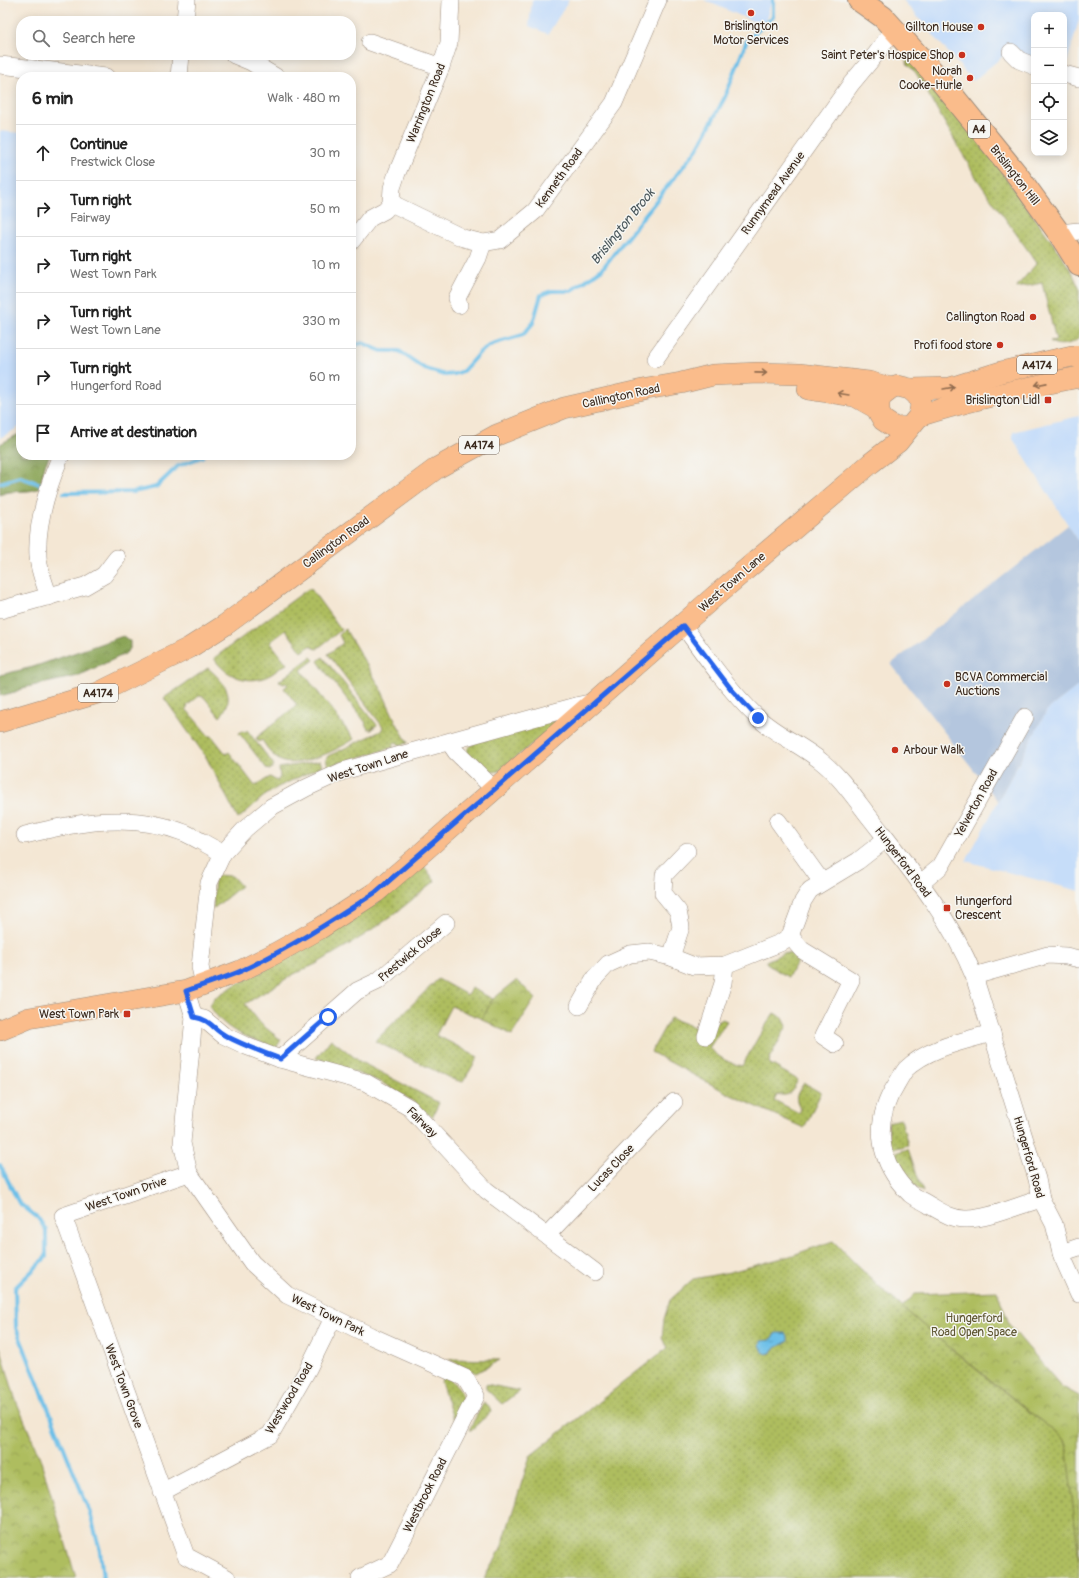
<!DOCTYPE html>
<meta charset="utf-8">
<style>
:root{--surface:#fff;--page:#f2f2f2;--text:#222;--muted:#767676;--line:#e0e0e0}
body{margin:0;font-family:Pangolin,sans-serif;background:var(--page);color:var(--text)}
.controls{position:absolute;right:12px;top:12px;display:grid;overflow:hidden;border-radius:8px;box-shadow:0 2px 10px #0003}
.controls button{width:36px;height:36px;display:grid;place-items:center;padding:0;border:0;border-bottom:1px solid var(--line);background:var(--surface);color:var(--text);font:20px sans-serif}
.stop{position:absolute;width:12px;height:12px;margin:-9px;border:3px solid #2563eb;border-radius:50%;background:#fff}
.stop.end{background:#2563eb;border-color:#fff;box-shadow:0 1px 4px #0008}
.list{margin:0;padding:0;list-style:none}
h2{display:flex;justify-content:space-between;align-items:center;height:52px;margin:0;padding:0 16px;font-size:17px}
h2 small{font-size:13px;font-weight:400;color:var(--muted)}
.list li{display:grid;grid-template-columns:26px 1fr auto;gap:12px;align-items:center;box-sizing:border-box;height:56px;padding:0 16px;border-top:1px solid var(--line)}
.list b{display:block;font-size:15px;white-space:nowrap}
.list p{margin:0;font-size:13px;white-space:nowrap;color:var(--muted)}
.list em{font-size:13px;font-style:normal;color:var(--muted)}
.icon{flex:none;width:22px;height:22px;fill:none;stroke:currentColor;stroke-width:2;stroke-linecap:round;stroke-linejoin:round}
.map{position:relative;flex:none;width:1079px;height:1578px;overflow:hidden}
.search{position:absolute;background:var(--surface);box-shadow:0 2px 10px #0003;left:16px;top:16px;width:340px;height:44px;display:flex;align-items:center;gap:10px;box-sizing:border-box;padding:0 14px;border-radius:16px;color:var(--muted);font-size:15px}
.panel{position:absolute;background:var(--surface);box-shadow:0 2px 10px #0003;left:16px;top:72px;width:340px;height:388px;border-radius:16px}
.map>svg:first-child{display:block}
.built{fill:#c6ddf9}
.industrial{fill:#b4c6de}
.grass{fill:url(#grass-dots);stroke:#74743e}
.forest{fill:url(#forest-crowns);stroke:#62673a}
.park{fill:url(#park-crowns);stroke:#74743e}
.water{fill:url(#water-ripples);stroke:#547483}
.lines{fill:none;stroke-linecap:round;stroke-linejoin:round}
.stream{stroke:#6cbfe8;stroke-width:4}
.minor-casing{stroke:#988879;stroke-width:18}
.major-casing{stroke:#988879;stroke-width:22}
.highway-casing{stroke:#988879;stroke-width:24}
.minor{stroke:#fff;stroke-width:17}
.major{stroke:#fabc8b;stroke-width:21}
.highway{stroke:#fabc8b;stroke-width:22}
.oneway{stroke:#916c4f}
.route{stroke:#2563eb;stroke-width:5}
.poi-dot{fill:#c8321e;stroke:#f6f6f2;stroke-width:1.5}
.labels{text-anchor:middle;stroke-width:3;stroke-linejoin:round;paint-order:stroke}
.shield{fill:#f6f6f2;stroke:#73675e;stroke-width:1}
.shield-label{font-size:11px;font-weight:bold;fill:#3b2a1e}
.poi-label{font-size:12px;fill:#3b2a1e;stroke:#f6f6f2;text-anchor:end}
.street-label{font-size:12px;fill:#3b2a1e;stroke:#f6f6f2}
.park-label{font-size:12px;fill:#5e5632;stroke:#f6f6f2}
.water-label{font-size:13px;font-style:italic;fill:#4a575b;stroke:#f6f6f2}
</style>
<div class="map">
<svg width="1079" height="1578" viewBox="0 0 1079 1578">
<defs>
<pattern id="grass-dots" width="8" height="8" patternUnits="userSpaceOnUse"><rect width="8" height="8" fill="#aebd5f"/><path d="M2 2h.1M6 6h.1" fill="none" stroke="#8f9a4e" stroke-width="1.8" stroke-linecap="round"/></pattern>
<pattern id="forest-crowns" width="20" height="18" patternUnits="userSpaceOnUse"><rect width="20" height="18" fill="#8aa456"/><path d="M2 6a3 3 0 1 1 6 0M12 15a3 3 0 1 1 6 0" fill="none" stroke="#728647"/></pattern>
<pattern id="park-crowns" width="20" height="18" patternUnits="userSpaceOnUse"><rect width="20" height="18" fill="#aebd5f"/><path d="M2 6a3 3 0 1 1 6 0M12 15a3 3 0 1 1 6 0" fill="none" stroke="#8f9a4e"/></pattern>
<pattern id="water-ripples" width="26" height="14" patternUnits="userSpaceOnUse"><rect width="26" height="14" fill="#6cbfe8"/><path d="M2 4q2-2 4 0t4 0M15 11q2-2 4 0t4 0" fill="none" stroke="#5a9bbb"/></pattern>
</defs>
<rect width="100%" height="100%" fill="#f6f6f2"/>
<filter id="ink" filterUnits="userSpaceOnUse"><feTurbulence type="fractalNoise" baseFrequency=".025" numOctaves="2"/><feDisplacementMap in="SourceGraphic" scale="8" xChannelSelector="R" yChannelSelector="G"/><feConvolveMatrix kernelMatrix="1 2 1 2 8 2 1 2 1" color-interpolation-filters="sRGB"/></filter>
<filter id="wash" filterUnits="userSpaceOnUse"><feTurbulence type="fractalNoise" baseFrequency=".012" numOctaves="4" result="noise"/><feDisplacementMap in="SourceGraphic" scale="16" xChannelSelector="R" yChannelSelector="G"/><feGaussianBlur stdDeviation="0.9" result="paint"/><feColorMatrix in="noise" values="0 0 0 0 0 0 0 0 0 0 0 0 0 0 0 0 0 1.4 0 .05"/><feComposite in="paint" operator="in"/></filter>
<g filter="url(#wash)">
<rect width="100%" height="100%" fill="#f4e7d4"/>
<g class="built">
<path d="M532 0H569L548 34 529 26Z"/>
<path d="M704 0H772L764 26Z"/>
<path d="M903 0H1079V20L1064 74V15H1034V72L1015 68 1003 56 973 81Z"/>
<path d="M0 131 21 133V426L0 438Z"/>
<path d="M1079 416V542L1013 439V432Z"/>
<path d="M1079 685V891L966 861 1047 710Z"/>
</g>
<path class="industrial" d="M1068 525 1079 542V685L1047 710 998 801 891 664Z"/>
<g class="grass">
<path d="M904 53 973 132 1055 246 1072 272 1079 288V338C1073 344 1057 348 1050 341L1056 340 1042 283 1017 288 1018 285 1037 263 977 179 916 73 908 65Z"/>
<path d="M308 589H311L341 630 317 649 313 648 311 645 302 652 286 630 270 642 287 664C280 667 274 674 266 677 246 685 224 675 214 658Z"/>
<path d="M345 629 380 687 396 722 408 743 399 745 396 742 393 744 395 747 328 766 326 759 328 756 381 731 383 727 328 654 343 643 339 635Z"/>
<path d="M311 657 314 660 301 670 354 739C340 749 301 767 284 762 274 759 267 748 262 740L259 742 256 738 297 705 284 688 288 685 286 683 283 684 279 681Z"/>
<path d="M323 657 377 725 372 730H370L375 726 368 729 365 724 366 723 324 670 318 661Z"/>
<path d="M208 668C225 683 237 696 220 717L204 697 199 696 188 705 186 709 209 736H212L226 754 229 752 255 786 270 777 277 781 280 777 279 768 320 761 322 766 278 787 263 797 238 819 206 757 164 698Z"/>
<path d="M564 718 499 771C483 775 478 764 467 753L468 748 476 742Z"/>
<path d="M247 730 274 765 270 770 267 769 239 733 243 731 245 732Z"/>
<path d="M423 865 435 881 392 916 363 936 316 964 294 974 245 1004 261 1024 281 1040 276 1048C248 1037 226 1033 210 1006L214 998 235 985 283 961 351 921 381 900Z"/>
<path d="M215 875 232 876 241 886 213 909Z"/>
<path d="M784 953 792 954 799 959 788 977 768 965 766 961Z"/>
<path d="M438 979 467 995 471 988 493 999 482 1019 451 1006 436 1035 478 1057 463 1082 452 1079 375 1041Z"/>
<path d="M774 1013 783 1018 787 1026 770 1057 769 1063 798 1080C792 1091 790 1098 777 1094L774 1100 799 1113 801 1109C793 1097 797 1094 804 1083L821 1093 804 1128 731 1095 651 1052 670 1018 702 1030 722 1019 727 1021 709 1048C718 1057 730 1064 742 1066L759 1036Z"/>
<path d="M331 1039 359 1061 439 1103 432 1117 414 1102 381 1082 316 1058Z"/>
<path d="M901 1119 908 1145 890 1150 888 1122Z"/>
<path d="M908 1149 923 1192C905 1180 901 1173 891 1154Z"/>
<path d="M833 1241C904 1315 986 1377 1066 1441L1079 1558V1578H484L501 1549 530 1456 667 1348 662 1338 664 1319 670 1300 693 1279 730 1272 790 1256Z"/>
<path d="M448 1359 500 1360 476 1373Z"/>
<path d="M443 1378C448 1378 451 1379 454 1383 468 1395 462 1406 453 1419L441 1382Z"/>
<path d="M486 1384 519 1391 502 1404 486 1389Z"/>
<path d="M484 1402 489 1406 491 1412 471 1430H469Z"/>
</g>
<g class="forest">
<path d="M21 433V455H50L45 465 40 487C29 495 13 488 0 495V444Z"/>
<path d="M123 636 130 641V649L125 654 78 676 23 688 15 692 0 696V675L33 667Z"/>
</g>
<g class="park">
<path d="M517 980 536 999 532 1003 512 1035 482 1019 493 999Z"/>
<path d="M997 1291 1010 1326 1061 1386 1079 1396V1560L1066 1441 937 1337 902 1307 915 1294Z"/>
<path d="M0 1347 15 1398 40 1458 76 1578H0Z"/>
</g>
<path class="water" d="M776 1333H785L788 1337V1341L774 1349 772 1352 767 1354 763 1352 760 1345 761 1341 770 1340Z"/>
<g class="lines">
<g class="stream">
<path d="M351 346 363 343 381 351H399L425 369 445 375 455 374 463 371 480 352 492 344 523 335 533 323 541 295 552 291H571L602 269 697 149 725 97 747 40 773 17V0"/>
<path d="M0 483 20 477 40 484"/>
<path d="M64 493 133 492 156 487 178 466 202 457 203 455"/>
<path d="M0 1165 19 1203 38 1218 46 1230V1257L15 1288 16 1328 90 1513 100 1551 103 1578"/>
</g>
</g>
</g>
<g filter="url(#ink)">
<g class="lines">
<defs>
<g id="minor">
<path d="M185 21 187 0"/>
<path d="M370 42 441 67"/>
<path d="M1011 52 1019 60 1034 66"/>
<path d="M234 55 251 62 276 77"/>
<path d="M0 65 106 77"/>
<path d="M1064 74 1079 78"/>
<path d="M179 77 181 55"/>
<path d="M391 203 463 238 483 243 500 240 535 211 614 103 658 0"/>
<path d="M391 203 392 188 397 173 441 67 449 43 451 0"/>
<path d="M1059 233 1079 231"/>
<path d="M351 242 370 218 385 210 391 203"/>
<path d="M459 305 457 298 478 258 483 243"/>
<path d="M655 359 851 84 876 54 894 29"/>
<path d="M49 597C45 584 38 569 38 556 36 522 48 486 61 455"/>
<path d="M0 610 85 586 104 575 117 558"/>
<path d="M683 625C706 657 729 690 757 717 776 735 802 745 822 762 841 777 856 800 871 819 910 869 950 917 974 976L1037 1179 1041 1199 1054 1224 1062 1256 1079 1294"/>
<path d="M449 742 456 752 495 790"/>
<path d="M778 821 822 882"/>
<path d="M25 835C77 822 133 812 185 833 198 839 210 847 223 853"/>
<path d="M920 884 941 866 1025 717"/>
<path d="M790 936 802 950 851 980 823 1036 835 1044"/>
<path d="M671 957 681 927 678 911 663 893 664 875 687 851"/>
<path d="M974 976 1048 955 1066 956 1079 959"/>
<path d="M204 984 200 967 209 883 223 853 245 829 271 807 306 788 343 771 580 705 594 702"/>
<path d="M186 991 194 1017 182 1143 189 1173 252 1263 287 1295 371 1336 465 1378 476 1396 390 1564 360 1578"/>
<path d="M579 1006 595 978 608 964 630 954 649 952 671 957 694 966 725 965 780 943 790 936 803 901 810 890 858 861 886 839"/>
<path d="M194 1017 204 1019 223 1035 246 1046 280 1059 365 1082 410 1108 486 1190 595 1272"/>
<path d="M992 1033C964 1041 927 1048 906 1069 902 1074 899 1080 896 1085 872 1122 878 1163 910 1194 915 1198 923 1201 929 1205 940 1211 951 1219 965 1219 986 1220 1019 1205 1041 1199"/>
<path d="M706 1036 723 983 725 965"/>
<path d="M280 1059 357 991 378 981 446 923"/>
<path d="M189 1173 63 1216 186 1556 227 1578"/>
<path d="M547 1235 674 1102"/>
<path d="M1061 1253 1079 1247"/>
<path d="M162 1492 270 1435 308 1369 333 1318"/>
</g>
<g id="major">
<path d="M808 389 855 396 878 409"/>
<path d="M910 389 950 388 1001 372 1072 356 1079 357"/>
<path d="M919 416C973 399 1024 388 1079 377"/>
<path d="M0 722 98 693 189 648 225 625 437 468 497 435 564 408 647 389 681 383 713 375 758 373 799 374 869 382 891 388"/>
<path d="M0 1030 29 1018 186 991 240 971 276 953 319 929 376 892 417 857 715 596 871 463 898 442 919 416 921 405 918 396 910 389 898 386 891 388 882 395 879 400V413L883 420 895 428 910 427"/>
</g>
<path id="highway" d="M859 0 883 17 940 80 1018 176 1059 233 1079 265"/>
</defs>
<use href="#minor" class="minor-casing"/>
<use href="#major" class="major-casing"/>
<use href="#highway" class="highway-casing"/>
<use href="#minor" class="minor"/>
<use href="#major" class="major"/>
<use href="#highway" class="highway"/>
</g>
<defs><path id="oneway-shaft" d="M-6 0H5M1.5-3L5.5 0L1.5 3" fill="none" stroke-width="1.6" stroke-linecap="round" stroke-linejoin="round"/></defs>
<g class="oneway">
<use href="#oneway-shaft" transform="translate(761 373) rotate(1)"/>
<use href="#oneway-shaft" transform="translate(1041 384) rotate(169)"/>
<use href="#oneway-shaft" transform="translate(949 388) rotate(-10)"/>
<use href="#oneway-shaft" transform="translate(843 394) rotate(-171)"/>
</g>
</g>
<g class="lines" filter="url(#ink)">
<path class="route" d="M328 1017 280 1059C262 1052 243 1045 226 1036 212 1029 212 1020 194 1017L186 991C204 984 223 979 241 971 288 949 332 921 376 892L683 626 731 689 758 718"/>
</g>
<g class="poi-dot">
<circle cx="751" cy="13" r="4"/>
<circle cx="981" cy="27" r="4"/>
<circle cx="962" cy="55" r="4"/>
<circle cx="970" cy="78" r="4"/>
<circle cx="1033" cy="317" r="4"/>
<circle cx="1000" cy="345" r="4"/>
<rect x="1044" y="396" width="8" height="8" rx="2"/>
<circle cx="947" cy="684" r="4"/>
<circle cx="895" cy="750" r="4"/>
<rect x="943" y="904" width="8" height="8" rx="2"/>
<rect x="123" y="1010" width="8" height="8" rx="2"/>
</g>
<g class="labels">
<g class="shield">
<rect x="968" y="120" width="22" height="18" rx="3"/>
<rect x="1017" y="356" width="40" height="18" rx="3"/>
<rect x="459" y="436" width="40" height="18" rx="3"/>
<rect x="78" y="684" width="40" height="18" rx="3"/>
</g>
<g class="shield-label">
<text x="979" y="133">A4</text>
<text x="1037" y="369">A4174</text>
<text x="479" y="449">A4174</text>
<text x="98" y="697">A4174</text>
</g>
<g class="poi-label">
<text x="751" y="30" text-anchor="middle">Brislington<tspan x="751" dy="14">Motor Services</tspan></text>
<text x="973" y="31">Gillton House</text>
<text x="954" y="59">Saint Peter's Hospice Shop</text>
<text x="962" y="75">Norah<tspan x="962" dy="14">Cooke-Hurle</tspan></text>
<text x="1025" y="321">Callington Road</text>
<text x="992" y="349">Profi food store</text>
<text x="1040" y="404">Brislington Lidl</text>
<text x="955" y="681" text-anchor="start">BCVA Commercial<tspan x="955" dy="14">Auctions</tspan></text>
<text x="903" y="754" text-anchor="start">Arbour Walk</text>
<text x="955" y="905" text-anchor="start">Hungerford<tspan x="955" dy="14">Crescent</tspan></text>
<text x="119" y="1018">West Town Park</text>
</g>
<g class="street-label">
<text transform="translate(426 103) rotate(-68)" y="4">Warrington Road</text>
<text transform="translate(1015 175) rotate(52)" y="4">Brislington Hill</text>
<text transform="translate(559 178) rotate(-54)" y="4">Kenneth Road</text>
<text transform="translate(773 193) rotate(-54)" y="4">Runnymead Avenue</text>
<text transform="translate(621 396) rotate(-12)" y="4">Callington Road</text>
<text transform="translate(336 542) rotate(-36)" y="4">Callington Road</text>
<text transform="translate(732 582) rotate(-41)" y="4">West Town Lane</text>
<text transform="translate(368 766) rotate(-18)" y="4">West Town Lane</text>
<text transform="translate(976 803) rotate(-61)" y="4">Yelverton Road</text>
<text transform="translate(903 862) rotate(53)" y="4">Hungerford Road</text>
<text transform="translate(410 954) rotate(-40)" y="4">Prestwick Close</text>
<text transform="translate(422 1122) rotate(45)" y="4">Fairway</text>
<text transform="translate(1029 1157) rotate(74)" y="4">Hungerford Road</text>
<text transform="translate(611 1168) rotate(-46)" y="4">Lucas Close</text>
<text transform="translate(126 1194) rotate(-19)" y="4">West Town Drive</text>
<text transform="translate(328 1315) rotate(26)" y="4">West Town Park</text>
<text transform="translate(124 1386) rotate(70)" y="4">West Town Grove</text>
<text transform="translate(289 1398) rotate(-59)" y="4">Westwood Road</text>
<text transform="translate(425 1495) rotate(-63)" y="4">Westbrook Road</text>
</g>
<g class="park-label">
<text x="974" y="1322">Hungerford<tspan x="974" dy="14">Road Open Space</tspan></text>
</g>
<g class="water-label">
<text transform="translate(622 226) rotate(-51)" y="5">Brislington Brook</text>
</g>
</g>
</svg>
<div class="controls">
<button>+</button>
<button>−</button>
<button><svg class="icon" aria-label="locate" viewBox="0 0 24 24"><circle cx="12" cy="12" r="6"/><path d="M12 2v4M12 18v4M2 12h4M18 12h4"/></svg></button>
<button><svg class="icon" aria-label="layers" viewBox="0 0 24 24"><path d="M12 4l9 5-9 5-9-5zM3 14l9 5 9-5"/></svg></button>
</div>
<div class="stop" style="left:328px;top:1017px"></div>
<div class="stop end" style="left:758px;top:718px"></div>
<div class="search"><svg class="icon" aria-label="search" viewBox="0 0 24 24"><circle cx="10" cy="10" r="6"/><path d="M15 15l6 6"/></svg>Search here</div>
<section class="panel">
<h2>6 min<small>Walk · 480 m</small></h2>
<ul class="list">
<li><svg class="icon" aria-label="ahead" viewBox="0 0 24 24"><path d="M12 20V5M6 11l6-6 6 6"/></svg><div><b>Continue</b><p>Prestwick Close</p></div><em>30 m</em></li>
<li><svg class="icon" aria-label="right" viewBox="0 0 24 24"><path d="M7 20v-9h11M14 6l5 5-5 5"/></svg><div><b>Turn right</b><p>Fairway</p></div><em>50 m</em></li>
<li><svg class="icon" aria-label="right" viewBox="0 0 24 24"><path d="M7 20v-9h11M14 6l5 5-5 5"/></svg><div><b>Turn right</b><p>West Town Park</p></div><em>10 m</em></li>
<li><svg class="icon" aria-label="right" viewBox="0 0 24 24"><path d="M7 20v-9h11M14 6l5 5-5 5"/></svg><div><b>Turn right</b><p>West Town Lane</p></div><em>330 m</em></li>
<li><svg class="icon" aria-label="right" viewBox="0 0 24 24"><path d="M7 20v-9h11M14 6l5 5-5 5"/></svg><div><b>Turn right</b><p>Hungerford Road</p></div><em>60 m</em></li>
<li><svg class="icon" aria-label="arrive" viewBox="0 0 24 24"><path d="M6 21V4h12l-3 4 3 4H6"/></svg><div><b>Arrive at destination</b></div></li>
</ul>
</section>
</div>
